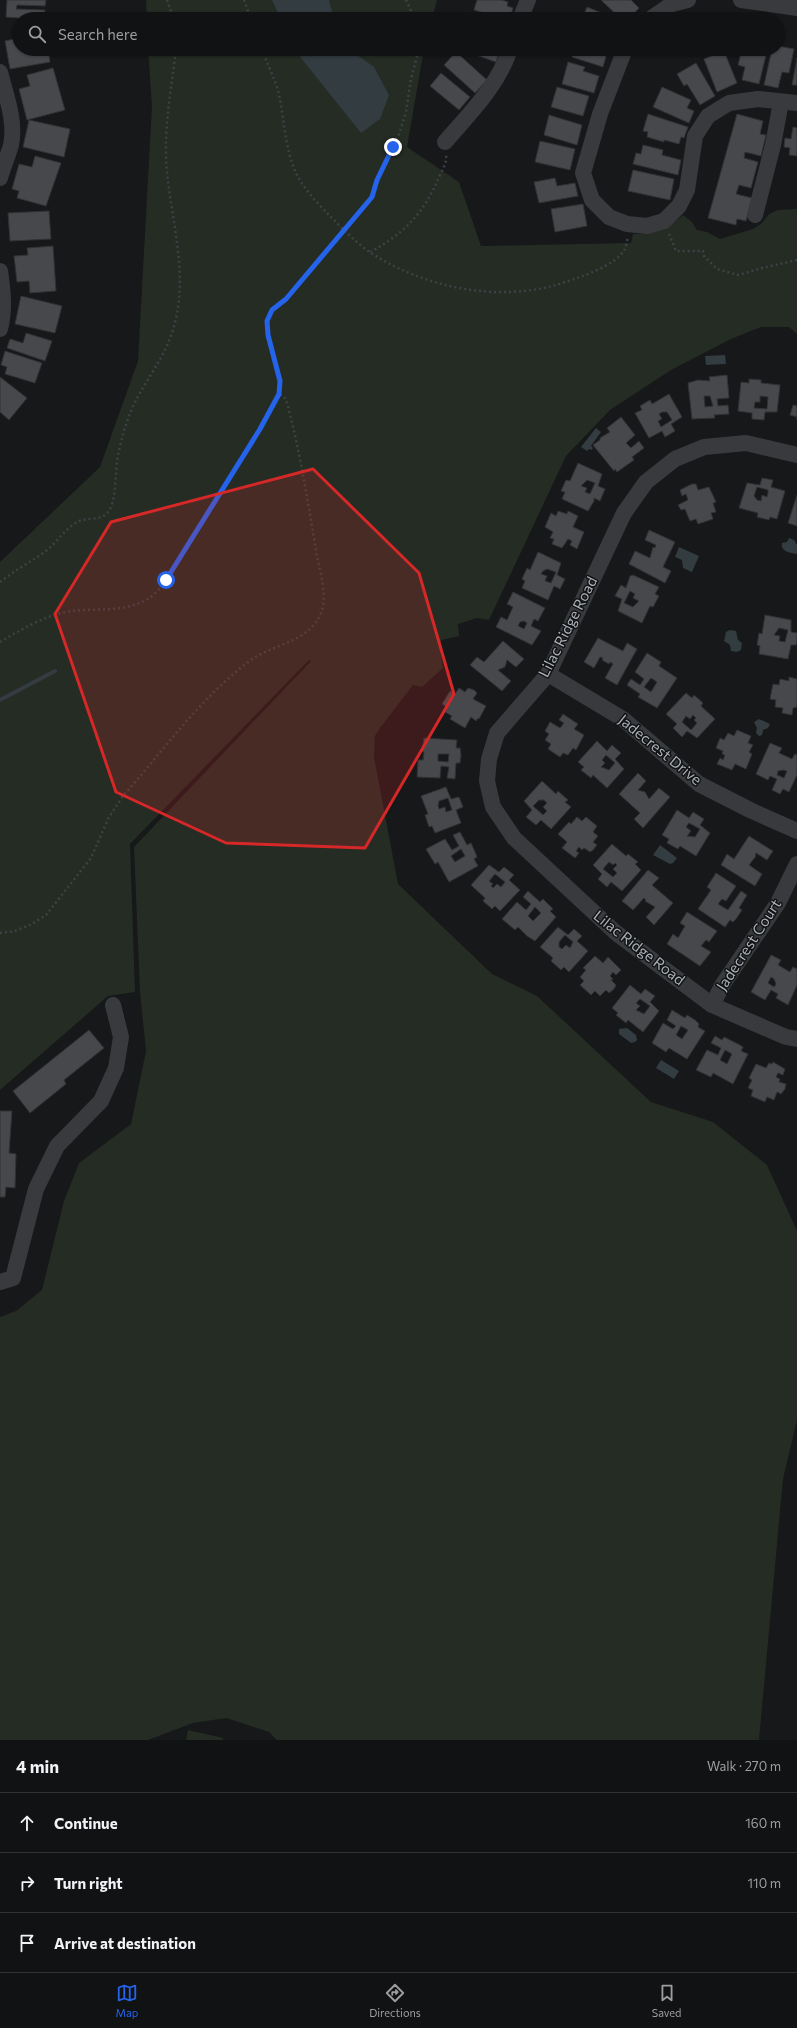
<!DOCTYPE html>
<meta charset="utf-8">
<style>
:root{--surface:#111213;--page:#1e2021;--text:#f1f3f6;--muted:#9c9ea0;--line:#303233;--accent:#2563eb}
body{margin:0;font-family:Commissioner,sans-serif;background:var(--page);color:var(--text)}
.stop{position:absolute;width:12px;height:12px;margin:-9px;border:3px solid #2563eb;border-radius:50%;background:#fff}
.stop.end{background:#2563eb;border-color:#fff;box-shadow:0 1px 4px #0008}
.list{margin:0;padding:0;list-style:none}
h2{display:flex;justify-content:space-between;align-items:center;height:52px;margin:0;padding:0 16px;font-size:17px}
h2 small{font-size:13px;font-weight:400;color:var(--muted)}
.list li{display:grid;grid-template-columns:26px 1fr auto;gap:12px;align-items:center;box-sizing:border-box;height:60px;padding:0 16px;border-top:1px solid var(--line)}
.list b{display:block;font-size:15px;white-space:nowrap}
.list em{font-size:13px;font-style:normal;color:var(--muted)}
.icon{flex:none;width:22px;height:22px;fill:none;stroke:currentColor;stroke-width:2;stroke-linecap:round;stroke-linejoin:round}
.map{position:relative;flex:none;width:797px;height:1740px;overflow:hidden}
.search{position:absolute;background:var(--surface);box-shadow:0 1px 3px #0004;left:12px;right:12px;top:12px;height:44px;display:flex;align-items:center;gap:10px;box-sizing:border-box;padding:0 14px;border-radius:22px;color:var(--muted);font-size:15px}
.sheet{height:232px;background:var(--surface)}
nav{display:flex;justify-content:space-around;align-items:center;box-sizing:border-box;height:56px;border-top:1px solid var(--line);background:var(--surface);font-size:11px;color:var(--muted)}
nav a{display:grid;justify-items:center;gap:2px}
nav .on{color:var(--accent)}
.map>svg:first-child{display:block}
.green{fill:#242c24}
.water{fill:#323c41}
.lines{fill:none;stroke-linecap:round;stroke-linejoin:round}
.stream{stroke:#323c41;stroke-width:4}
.building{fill:#47484c;stroke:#323235;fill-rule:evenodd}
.path{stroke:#3f4145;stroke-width:2.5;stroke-dasharray:2 3;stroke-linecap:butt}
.minor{stroke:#393a3e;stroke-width:16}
.route{stroke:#2563eb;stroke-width:5}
.marked{fill:#d62828;fill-opacity:0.2;stroke:#d62828;stroke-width:3;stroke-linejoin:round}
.labels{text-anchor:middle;stroke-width:3;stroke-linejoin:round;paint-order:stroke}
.street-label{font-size:15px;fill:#abb0b8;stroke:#121314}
</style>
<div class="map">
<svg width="797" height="1740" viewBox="0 0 797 1740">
<rect width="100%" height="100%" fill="#171819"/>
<g class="green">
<path d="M146 0H437L432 19H147Z"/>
<path d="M148 49H424L407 147 459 182 481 246 631 243 633 234C654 235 668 228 683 215L692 222 697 230 707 232 720 239 753 229 762 223 769 214 778 210 797 209V334L789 327H761L731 339 671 370 610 410 566 456 489 620 477 618 458 624 459 636 442 640 439 645 443 668 422 687 413 685 380 728 375 736 374 757 398 884 492 974 537 996 651 1102 713 1122 767 1165 797 1231V1420L783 1479 759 1740H277L269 1732 226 1718 193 1723 148 1740H0V1317L16 1311 42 1290 64 1201 79 1163 131 1124 146 1051 140 992 134 847 311 661 309 660 130 844 135 992 108 996 0 1090V562L100 467 138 361 152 106Z"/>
<path d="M188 1730 223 1738V1740H186Z"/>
</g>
<g class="water">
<path d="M272 0H329L334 19H281Z"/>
<path d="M297 49H348L374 67 389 95 380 119 361 133 301 58Z"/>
<path d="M725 355 726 364 706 365 705 356Z"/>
<path d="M596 428 601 432 591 446 593 448 591 450 589 449 587 451 581 447Z"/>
<path d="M789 538 794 540 797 545V554C790 553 780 551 782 543L787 542Z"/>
<path d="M679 547 699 556 692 572 683 568 682 560 675 557Z"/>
<path d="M730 630 736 631 738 640 742 643 741 650 737 652 731 651 730 645 724 641 726 632Z"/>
<path d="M759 719 770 724 768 728 763 730 762 735 759 736 756 733 757 728 754 722Z"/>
<path d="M660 845 677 858 673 863 670 864 653 855Z"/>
<path d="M627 1028 636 1035 637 1040 635 1042 631 1043 619 1034V1029Z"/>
<path d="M661 1060 679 1071 674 1079 656 1068Z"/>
</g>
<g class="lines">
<path class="stream" d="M0 700 55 671"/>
</g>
<g class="building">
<path d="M7 0H46L45 6 17 5 16 9 45 10 44 19H19L18 30 19 18 6 17Z"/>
<path d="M477 0H502L508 2 507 6 513 8 510 19H503L474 10Z"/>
<path d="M601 0H631L639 8 629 19H621Z"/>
<path d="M587 7 609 16 608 19H582Z"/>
<path d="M470 12 494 19H468Z"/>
<path d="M19 38V49H48L50 62 10 69 5 41Z"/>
<path d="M778 46 794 49 789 73 782 72 778 88 764 85 772 49H778Z"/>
<path d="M459 49H500L496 62Z"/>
<path d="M574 49H608L603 67 572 57Z"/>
<path d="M742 49H756L767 51 759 84 742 80 745 67 738 65Z"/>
<path d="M724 51 737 83 717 92 704 59Z"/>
<path d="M456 52 487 80 475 93 444 65Z"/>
<path d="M797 58V85H792Z"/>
<path d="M568 62 585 67 583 71 599 76 594 93 562 84Z"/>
<path d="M696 63 715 96 700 105 687 84 684 86 677 74Z"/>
<path d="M53 68 65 110 27 120 19 89 30 86 27 75Z"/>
<path d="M441 73 470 97 459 110 430 86Z"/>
<path d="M557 87 589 96 583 116 551 107Z"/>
<path d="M662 87 691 100 687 108 694 111 689 123 653 107Z"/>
<path d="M648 114 688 127 684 138 681 137 679 144 664 140V142L647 137 648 132 643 131Z"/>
<path d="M737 114 763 121 760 134 766 135 761 156 745 152 744 158 758 162 751 188 739 185 736 194 752 198 746 221 737 219 736 225 708 218Z"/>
<path d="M549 115 582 125 577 145 544 135Z"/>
<path d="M29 120 70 129 64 157 23 147Z"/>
<path d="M793 127 797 128V156L789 155 790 148 784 147 785 138 791 139Z"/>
<path d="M540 141 575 149 570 170 535 162Z"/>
<path d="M643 145 663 150 662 155 681 160 678 175 633 164 636 153 641 154Z"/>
<path d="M35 156 61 163 46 206 17 198 19 191 12 189 19 164 32 167Z"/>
<path d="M633 170 674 179 670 200 628 191Z"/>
<path d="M555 178 557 186 575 183 578 196 539 203 534 182Z"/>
<path d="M583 204 587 226 555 232 551 209Z"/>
<path d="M49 211 51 239 10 241 8 213Z"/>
<path d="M53 246 56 291 30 293 29 281 17 282 14 256 28 255 27 248Z"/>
<path d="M21 296 62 306 55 333 15 324Z"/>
<path d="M26 333 52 341 45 361 7 348 10 339 23 343Z"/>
<path d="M5 351 42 363 35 383 5 374 7 367 1 365Z"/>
<path d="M727 375 729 398 717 399 718 406 728 405 729 414 714 415 715 418 692 419 688 383 698 380 710 381 709 377ZM704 396H710L713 406 705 407Z"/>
<path d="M0 377 27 398 9 420 0 412Z"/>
<path d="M749 379 761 380V383L780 385 777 412H765L764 420 752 419V413L738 411 741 382 749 383ZM760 396 768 397 767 409 754 408 755 402H760Z"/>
<path d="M669 394 682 417 671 424 675 431 665 437 662 431 649 438 635 413 642 410 640 406 650 400 652 404ZM662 412H667L672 420 661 427 658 421 662 419 659 414Z"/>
<path d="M793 405 797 406V420V417L790 415Z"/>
<path d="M621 417 635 435 626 443 631 448 639 441 644 448 632 457 634 460 617 472 615 469 614 471 593 445 600 440V438L610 432 607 428Z"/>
<path d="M578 463 602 474 598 486 605 489 600 501 594 498V501L588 511 562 499 565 492 561 491 566 480 570 481ZM587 480 595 483 590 494 585 492 587 488 581 486Z"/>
<path d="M762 478 773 480 771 487 785 491 777 519 770 517 769 520 757 517 758 513 739 508 747 483 760 485ZM757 487 768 490V493L767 497 762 495 761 501 757 500 754 496Z"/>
<path d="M692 484H696L698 490 709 487 716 502 713 503 716 512 711 513 713 519 698 524 696 519 690 521 685 509 681 510 678 505 688 500 686 494 682 496 680 490Z"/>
<path d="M797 495V526L788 523Z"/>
<path d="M558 511 567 514 568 511 578 516 573 527 584 532 577 549 570 545 572 541 568 539 562 548 552 544 554 539 550 538 553 532 545 527 551 513 556 516Z"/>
<path d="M649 530 675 542 663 567 671 571 665 583 629 564 635 551 650 558 653 547 655 548 656 545 645 540Z"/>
<path d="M538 552 561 563 557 575 565 579 560 589 554 586 548 600 522 588 525 581 522 579 527 568 530 570ZM547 569 556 572 551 583 545 581 547 576 541 574 543 571Z"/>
<path d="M633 575 659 587 655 594 659 596 653 607 650 606 642 623 618 611 622 599 615 596 621 585 626 588 630 576ZM630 591 635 594 633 598 639 601 633 607 624 603Z"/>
<path d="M513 592 545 608 538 621 534 619 531 626 541 631 532 645 496 627 501 617 507 620 513 607 507 604ZM524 621 527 623 524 629 518 626 520 622Z"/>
<path d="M765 615 791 620V632L797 633V642L796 645H791L788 659 759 654 760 646 757 645 759 633 762 634ZM779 628 788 630 785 642 779 641 780 636 774 635Z"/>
<path d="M598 638 623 651 627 643 637 649 617 685 605 678 613 664 610 662 609 664 602 660 603 658 600 657 594 668 584 662Z"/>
<path d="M503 641 524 659 516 667 507 660 505 667 498 670 511 681 502 691 470 665 477 657 484 662Z"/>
<path d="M647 653 661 662 659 666 677 678 657 708 638 697 640 694 627 685 631 679 640 685 644 679 635 672ZM651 678 657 682 651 692 644 687Z"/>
<path d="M789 677 797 679V707L793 708 792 715 782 713 783 708 775 707 776 700 770 699 773 684 779 685 780 679 789 681Z"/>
<path d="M459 688 465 692 468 688 474 690 477 693 473 699 486 706 479 719 478 718 476 721 471 717 465 728 450 719 452 716 445 712 447 707 442 704 450 691 455 694Z"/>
<path d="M686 693 692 698 694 695 703 703 701 706 715 719 697 738 687 731 682 737 673 728 677 724 666 714ZM693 715 696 718 694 720 697 723 691 730 682 722 686 716 690 719Z"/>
<path d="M563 714 578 724 574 729 584 735 576 750 573 748 568 755 563 753 560 757 548 749 551 744 545 740 549 734 545 731 550 722 560 728 564 723 559 720Z"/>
<path d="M737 730 751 736 748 743 753 745 749 752 752 754 746 769 735 764 732 770 717 764 720 758 723 760 725 755 722 754 723 751 716 748 720 738 724 740 728 733 734 736Z"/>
<path d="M424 738 457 740 456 748H460L461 755 460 763H456L455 779 447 778 449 767 441 766 440 778 417 777 418 760H423L424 752 422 751ZM438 754H449L448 762 438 761Z"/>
<path d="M597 741 607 751 612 745 621 753 615 759 624 769 607 788 593 775 591 778 581 770 584 767 578 762ZM606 755 615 763 609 770 601 767 605 763 602 760Z"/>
<path d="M770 743 782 748 779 753 792 759 795 754 797 755V775L789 792 783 789 780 794 772 790 777 779 770 776 768 780 756 774ZM783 770 787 771 784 778 777 775 778 771Z"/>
<path d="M638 773 646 781 638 790 645 792 649 799 659 788 670 797 643 828 634 819 640 813 619 794Z"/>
<path d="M542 781 556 794 558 791 568 800 565 802 571 807 551 829 541 820 536 825 526 817 532 810 524 801ZM539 800H544L547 803 543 807 547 811 543 815 533 806Z"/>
<path d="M446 787 451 799 459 797 463 807 456 810 461 823 435 833 432 826 429 827 425 815 428 814 421 796ZM448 798 452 810 446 812 445 807 439 809 438 805 439 801Z"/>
<path d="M677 810 689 818 693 812 704 819 700 825 710 833 696 856 680 846 678 849 667 843 669 839 662 835ZM689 823 700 829 695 837 687 836 691 831 686 827Z"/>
<path d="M577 817 582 821 586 817 597 826 593 832 598 836 593 842 597 845 593 850 590 852 584 848 582 850 579 847 576 851 579 853 575 858 562 848 567 842 558 834 569 822 571 824Z"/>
<path d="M460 832 467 845 471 843 475 852 477 857 474 859 478 866 449 882 438 862 435 864 426 849 445 839 452 850 459 846 453 835ZM461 849 465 856 455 862 451 856Z"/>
<path d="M749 836 773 851 767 860 756 853 755 855 756 856 749 865 762 874 755 886 721 865 727 854 734 859Z"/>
<path d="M612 844 626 856 628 854 638 862 635 864 641 870 622 891 611 882 607 887 598 879 602 874 593 865ZM609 862 613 865 615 863 617 865 613 869 617 873 613 877 603 869Z"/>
<path d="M489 865 499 872 504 867 514 875 509 880 520 890 500 911 495 906 492 909 483 901 485 898 471 885ZM495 874 505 882 501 887 497 884 493 888 491 886 493 884 489 881Z"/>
<path d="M648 870 659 878 652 885 673 903 654 925 646 917 655 907 645 901 646 900 644 898 633 910 622 901Z"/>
<path d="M716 873 736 886 726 901 722 899 718 904 728 910 741 891 747 895 739 908 742 910 736 919 733 922 730 920 725 927 698 909 711 890 707 887Z"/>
<path d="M528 891 540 902 543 899 553 909 550 911 556 917 535 941 527 936 518 927 515 930 502 919 517 902 526 910 531 904 523 897ZM535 907 541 913 533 921 528 916Z"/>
<path d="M687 912 717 931 709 942 706 940 701 946 711 952 700 966 667 944 673 934 678 938 685 926 680 923Z"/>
<path d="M558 927 568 935 574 929 582 936 577 941 588 951 569 972 564 967 561 970 551 961 553 958 540 947ZM565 935 573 942 570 948 566 945 562 949 559 947V942Z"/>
<path d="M771 955 781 960 778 965 790 972 793 967 797 969V985L788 1005 776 998 778 994 771 990 765 1000 751 992ZM771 977 774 979 776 984 774 987 768 983Z"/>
<path d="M595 956 603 963 608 957 621 970 616 975 613 972 610 976 613 979 611 980 616 985 614 989 609 993 606 990 600 996 595 991 591 995 580 985 584 981 580 977 586 970 583 968Z"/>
<path d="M630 985 641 994 645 989 655 996 650 1002 659 1011 643 1032 628 1020 626 1023 616 1015 618 1013 612 1008ZM640 999 650 1006 644 1014 636 1010 640 1006 636 1003Z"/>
<path d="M672 1010 685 1018 687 1015 695 1020 699 1024 698 1027 705 1031 687 1059 669 1048 666 1052 652 1043 663 1023 673 1029 676 1026 667 1020ZM681 1026 688 1030 682 1039 676 1035Z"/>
<path d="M89 1030 104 1048 64 1080 66 1084 30 1113 13 1091Z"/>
<path d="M715 1036 722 1040 724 1037 738 1044 743 1047 741 1051 748 1054 733 1084 713 1073 711 1077 696 1070 707 1050 718 1055 721 1048 711 1043ZM725 1050 732 1054 727 1064 720 1060Z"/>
<path d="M773 1062 785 1069 783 1075 778 1073 776 1077 780 1079 779 1082 786 1084 785 1089 781 1094 777 1092 774 1100 767 1097 765 1102 751 1096 753 1090 748 1088 752 1080 749 1078 756 1064 766 1068 769 1063 772 1064Z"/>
<path d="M0 1111H12L9 1153 16 1154 15 1188 6 1187 5 1197H0Z"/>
</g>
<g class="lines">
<g class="path">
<path d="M167 0 174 19"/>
<path d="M244 0 251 19"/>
<path d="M406 0 415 19"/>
<path d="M262 49C267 64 275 79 279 94 285 123 285 157 301 182 309 194 320 206 330 216 343 229 356 243 371 253 424 287 494 302 556 285 575 279 615 267 625 249 626 246 627 241 628 237"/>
<path d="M669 234 676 251H703V255L717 269 738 275 762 268 797 260"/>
<path d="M370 252C404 234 424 213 439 177 443 169 447 163 446 154"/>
<path d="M0 582C15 570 31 562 46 551 57 542 65 529 77 522 86 517 99 521 106 514 117 505 115 475 117 461 119 449 122 437 126 425 136 389 165 362 174 326 190 269 168 213 166 156 165 120 172 84 176 49"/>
<path d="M0 642C22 629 46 615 71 611 97 608 126 613 149 598 156 594 161 586 167 580L274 404C277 396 281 389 280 380 277 359 259 332 272 311 275 307 281 303 286 299L372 197 384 163 399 134 406 112 411 79 419 49"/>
<path d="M0 933 15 931 32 924 46 915 91 858 109 817 123 796C164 750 201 697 251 660 275 643 312 642 322 610 327 594 320 572 317 556 308 503 300 450 286 399L279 393"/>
</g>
<g class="minor">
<path d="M741 0 797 8"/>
<path d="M520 19 528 0"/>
<path d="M650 19 672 4 688 0"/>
<path d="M625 49 600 114 583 173 592 200 609 217 627 224 647 226 664 221 679 206 687 190 695 136 708 116 729 103 758 99 797 103"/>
<path d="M0 72C6 96 16 121 11 145 8 156 3 167 0 178"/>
<path d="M445 142C470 113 498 86 510 49"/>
<path d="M755 215 773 145 781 102"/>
<path d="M0 271C3 291 5 310 0 329"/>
<path d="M797 455 746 443 704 447 675 459 646 482 624 513 548 674 497 733 489 759 487 781 493 807 514 838 615 932 712 1005 786 1037 797 1039"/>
<path d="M548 674 623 719 699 784 752 811 797 831"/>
<path d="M712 1005 723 984 778 903 797 864"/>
<path d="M0 1282 13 1278 36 1189 57 1146 101 1101 116 1068 121 1037 113 1005"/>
</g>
</g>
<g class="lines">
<path class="route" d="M166 580 260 429 279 394 280 381 268 335 267 321 272 310 286 299 372 197 377 180 393 147"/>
</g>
<path class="marked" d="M313 469 419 573 454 694 365 848 226 843 116 792 55 614 111 522Z"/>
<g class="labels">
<g class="street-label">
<text transform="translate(568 627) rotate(-63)" y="5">Lilac Ridge Road</text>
<text transform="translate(660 750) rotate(39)" y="5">Jadecrest Drive</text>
<text transform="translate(749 945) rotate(-57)" y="5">Jadecrest Court</text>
<text transform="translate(639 948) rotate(38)" y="5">Lilac Ridge Road</text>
</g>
</g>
</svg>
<div class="stop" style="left:166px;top:580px"></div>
<div class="stop end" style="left:393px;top:147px"></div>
<div class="search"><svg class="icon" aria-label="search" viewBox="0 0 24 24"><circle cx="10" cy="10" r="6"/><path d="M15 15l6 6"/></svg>Search here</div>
</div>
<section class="sheet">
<h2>4 min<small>Walk · 270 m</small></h2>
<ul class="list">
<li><svg class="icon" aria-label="ahead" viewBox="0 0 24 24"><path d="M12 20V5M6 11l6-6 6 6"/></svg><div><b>Continue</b></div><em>160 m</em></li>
<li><svg class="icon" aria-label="right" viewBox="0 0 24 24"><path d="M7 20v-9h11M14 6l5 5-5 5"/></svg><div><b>Turn right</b></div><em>110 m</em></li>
<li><svg class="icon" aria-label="arrive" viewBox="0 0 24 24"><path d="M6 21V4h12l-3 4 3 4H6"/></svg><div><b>Arrive at destination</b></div></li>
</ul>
</section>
<nav>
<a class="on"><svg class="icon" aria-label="map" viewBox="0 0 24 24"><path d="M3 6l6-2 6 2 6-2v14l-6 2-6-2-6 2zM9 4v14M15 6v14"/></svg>Map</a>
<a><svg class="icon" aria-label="directions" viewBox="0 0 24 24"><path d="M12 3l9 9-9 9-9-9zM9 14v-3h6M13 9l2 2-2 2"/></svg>Directions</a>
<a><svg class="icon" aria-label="saved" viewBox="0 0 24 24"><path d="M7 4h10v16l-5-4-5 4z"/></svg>Saved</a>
</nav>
